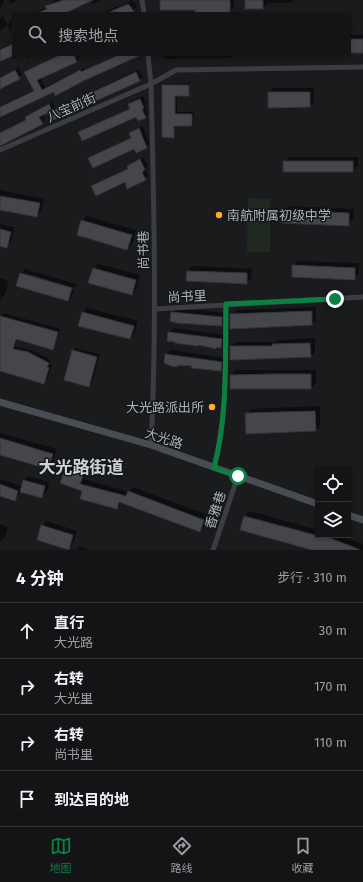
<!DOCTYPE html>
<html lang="zh">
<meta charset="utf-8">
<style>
:root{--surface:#141416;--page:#212123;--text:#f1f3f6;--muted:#9d9ea1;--line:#333335;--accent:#0b8043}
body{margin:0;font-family:"Fira Sans","Noto Sans SC",sans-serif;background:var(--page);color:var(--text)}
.controls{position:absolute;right:12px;bottom:12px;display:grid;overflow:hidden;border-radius:0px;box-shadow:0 2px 6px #0003}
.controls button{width:36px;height:36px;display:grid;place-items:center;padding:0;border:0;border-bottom:1px solid var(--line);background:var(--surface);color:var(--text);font:20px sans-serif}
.stop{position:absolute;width:12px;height:12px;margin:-9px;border:3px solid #0b8043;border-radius:50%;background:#fff}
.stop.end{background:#0b8043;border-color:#fff;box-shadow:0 1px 4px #0008}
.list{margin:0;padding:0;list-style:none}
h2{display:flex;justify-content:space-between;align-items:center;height:52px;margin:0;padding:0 16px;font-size:17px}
h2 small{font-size:13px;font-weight:400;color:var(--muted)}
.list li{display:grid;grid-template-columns:26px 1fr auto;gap:12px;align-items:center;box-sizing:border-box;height:56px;padding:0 16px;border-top:1px solid var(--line)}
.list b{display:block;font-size:15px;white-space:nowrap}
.list p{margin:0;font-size:13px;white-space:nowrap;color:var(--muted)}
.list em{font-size:13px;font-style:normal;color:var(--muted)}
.icon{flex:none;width:22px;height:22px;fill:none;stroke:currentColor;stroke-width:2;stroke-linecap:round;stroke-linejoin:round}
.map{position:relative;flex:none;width:363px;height:550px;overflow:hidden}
.search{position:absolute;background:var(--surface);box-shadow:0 2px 6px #0003;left:12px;right:12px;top:12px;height:44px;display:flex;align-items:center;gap:10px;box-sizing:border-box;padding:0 14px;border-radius:0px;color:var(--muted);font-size:15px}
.sheet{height:276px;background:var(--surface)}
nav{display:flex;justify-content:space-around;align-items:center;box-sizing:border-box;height:56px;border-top:1px solid var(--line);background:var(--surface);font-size:11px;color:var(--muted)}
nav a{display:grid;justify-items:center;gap:2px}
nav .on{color:var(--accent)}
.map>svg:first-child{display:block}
.green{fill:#202920}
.shadow{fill:#0007}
.building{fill:#44464a;stroke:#343539}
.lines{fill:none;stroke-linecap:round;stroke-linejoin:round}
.street{stroke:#3b3d43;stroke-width:5}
.secondary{stroke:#494c53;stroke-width:7}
.route{stroke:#0b8043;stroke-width:5}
.poi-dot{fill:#ffa931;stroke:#151618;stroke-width:1.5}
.labels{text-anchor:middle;stroke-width:3;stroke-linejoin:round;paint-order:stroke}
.street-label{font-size:13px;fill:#acb3bd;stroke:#151618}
.poi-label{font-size:13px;fill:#acb3bd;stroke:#151618;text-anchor:start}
.district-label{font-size:17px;font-weight:bold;fill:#ced2d9;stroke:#151618}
</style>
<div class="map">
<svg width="363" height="550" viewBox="0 0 363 550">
<rect width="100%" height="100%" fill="#1a1b1d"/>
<path class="green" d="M248 198 270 199V252H247Z"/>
<g class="shadow">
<path d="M0 0H4L0 11Z"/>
<path d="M9 0H19L9 4Z"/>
<path d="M55 0H100L92 4 91 0 62 13H35L47 7Z"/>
<path d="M132 0 138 6 133 10 127 13H103Z"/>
<path d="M161 0H234V7L229 12 196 9Z"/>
<path d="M246 0H313H293L290 3H268L263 8Z"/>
<path d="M3 16 7 25 13 19V28L10 30 7 25 0 31V18Z"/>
<rect x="350" y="35" width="13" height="17"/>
<path d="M13 43V55H21L12 59 10 56 0 60V49Z"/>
<path d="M26 55H34L28 58Z"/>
<path d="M58 55H79L80 58 77 61 40 78 45 87 84 68 85 70 117 55H138L0 116V106L34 90 25 72Z"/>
<path d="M164 55H234L231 58 164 59Z"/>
<path d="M249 55H299L249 56Z"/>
<path d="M19 67 22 75 0 88V77Z"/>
<path d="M139 69 143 77 139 80 54 119 50 111 42 115 45 120 42 123 0 144V133L27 119 26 117 29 114 52 102 55 109Z"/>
<path d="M190 83V92L188 95H177V112H194V123L192 125H175V134L173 137 163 86 165 84Z"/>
<path d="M274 88H314V102L309 106 269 92Z"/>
<path d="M143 96 147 104 145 106 148 114 145 117 136 116 80 133 83 130 131 108 129 104 132 101Z"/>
<path d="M143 126 149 144 146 147H135L89 158 131 137 130 133 133 130Z"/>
<path d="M143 157 148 166 145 169 148 176 145 179 93 186 129 168 128 166 131 163Z"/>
<path d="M289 157H358V166L353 171 284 162Z"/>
<path d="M0 190 44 199 41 212 36 216 0 209Z"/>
<path d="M288 206 354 209 353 220 348 225 283 211Z"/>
<path d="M87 216 136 230 132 244 127 249 82 221Z"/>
<path d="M0 224 15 227 11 242 7 247 0 245Z"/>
<path d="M298 261 359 263V274L354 278 293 266Z"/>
<path d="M98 264 140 275 136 289 132 294 93 268Z"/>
<path d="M192 266 252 269 251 278 247 283 187 280 188 271Z"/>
<path d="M25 269 76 284 75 288 22 272V275L74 290 72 296 68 300 17 285 21 273Z"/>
<path d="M0 278 9 281 4 296 0 300Z"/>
<path d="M316 307V320L312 324 231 315 236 310Z"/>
<path d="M87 308 138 321 134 334 130 338 82 313Z"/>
<path d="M177 308 226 313V321L221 325 172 313Z"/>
<path d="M4 313 60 329 55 345 52 348 17 338 15 341 0 337V318Z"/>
<path d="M174 328 226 335 225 342 221 347 169 333Z"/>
<path d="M315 338V352L311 356 231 347 236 342H276L278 340Z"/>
<path d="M0 342 16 343 15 346 31 350 51 360 49 364 52 365 47 379 44 382 0 370Z"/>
<path d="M76 348 100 354 92 383 89 386 72 351Z"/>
<path d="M171 350 226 358V365L221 370 179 364 166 355Z"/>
<path d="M236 370H316V383L311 388H231V375Z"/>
<path d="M320 406V426L316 430 246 414 251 409Z"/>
<path d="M0 433 57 449 52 463 48 468 0 454Z"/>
<path d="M70 466 87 472 84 479 129 492 133 487 208 515 204 527 199 531 122 502 117 508 83 490 61 483 66 470Z"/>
<path d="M28 476 49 482 47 492 42 497 21 491 15 500 0 496V479L22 486 24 481Z"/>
<path d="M250 511 318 530V535H338L363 544V550H314L242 530 245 516Z"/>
<path d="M47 521 77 531 73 544 68 549 42 526Z"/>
<path d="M0 524 8 527 5 537 0 542Z"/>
<path d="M80 546 90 550H76Z"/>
</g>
<g class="building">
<path d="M64 0H93L65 13H38L47 9 45 6Z"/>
<path d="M160 0H230V13H195V10H160Z"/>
<rect x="245" y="0" width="18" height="9"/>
<path d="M128 4 134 11 130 13H107Z"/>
<rect x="350" y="39" width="13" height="14"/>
<path d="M13 44V56L0 61V50Z"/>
<path d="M60 55H74L77 62 37 80 42 90 80 70 81 72 119 55H141L85 80 55 96 54 92 0 117V107L34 91 24 72Z"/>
<path d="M15 70 20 79 0 89V78Z"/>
<path d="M136 72 140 81 53 120 49 112 39 117 43 124 0 146V133L26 120 25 117 49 104 52 111Z"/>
<path d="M162 85H189V96H175V114H192V126H174V138L162 137Z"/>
<path d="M268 92H310V107L268 108Z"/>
<path d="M140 99 144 108 142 109 146 118 138 121 136 117 82 141 78 132 130 109 128 104Z"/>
<path d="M139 128 147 148 136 153 134 149 93 168 88 158 131 138 129 133Z"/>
<path d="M140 159 145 170 142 172 146 180 127 189 125 182 96 196 91 186 128 169 127 166Z"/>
<rect x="283" y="161" width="70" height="11"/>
<path d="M0 196 40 203 37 217 0 210Z"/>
<path d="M282 210 349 213V226L282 223Z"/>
<path d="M81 220 132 235 127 250 77 235Z"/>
<path d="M0 229 11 232 7 248 0 246Z"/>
<path d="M292 265 355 268V280L292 277Z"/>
<path d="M93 268 136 280 132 295 88 283Z"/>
<path d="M187 271 247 273V284L186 281Z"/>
<path d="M20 273 72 288 68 301 16 286Z"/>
<path d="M312 311V325L230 329V314Z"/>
<path d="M82 312 134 326 130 339 78 326Z"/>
<path d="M171 312 222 317V326L177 323 170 321Z"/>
<path d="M0 316 58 332 53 350 16 339 13 349 28 352 49 363 47 367 49 368 44 384 0 371Z"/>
<path d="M168 332 222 339 221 348 216 347V349L199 345 198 346 175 343V342L167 341Z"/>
<path d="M310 343 311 357 230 360V346H272V344Z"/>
<path d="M72 350 97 357 89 387 64 380Z"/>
<path d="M165 354 222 362 221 371 191 368 192 366 178 365V367L171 366 164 363Z"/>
<path d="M272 374H311V389H230V375Z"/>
<path d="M315 411 316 431 246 434 245 413Z"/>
<path d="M0 438 53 454 48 469 0 455Z"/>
<path d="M65 470 83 476 80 484 126 496 128 491 204 520 200 532 119 502 117 509 80 499 82 491 60 483Z"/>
<path d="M23 480 45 486 42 498 20 492Z"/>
<path d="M0 484 18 491 15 501 0 496Z"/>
<path d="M244 516 319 536 322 535 361 550H312L240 530Z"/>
<path d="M41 525 73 535 69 550 37 540Z"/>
</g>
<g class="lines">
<g class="street">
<path d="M142 0 144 13"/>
<path d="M148 55 151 84C154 204 157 325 151 445"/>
<path d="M0 150 151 84 176 70 363 67"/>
<path d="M155 309 363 297"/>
<path d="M214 468C228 414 225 360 226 304"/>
<path d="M213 550 238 476"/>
</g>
<g class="secondary">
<path d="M0 402 151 445 318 504"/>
<path d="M348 515 363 520"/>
</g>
</g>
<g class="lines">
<path class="route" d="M238 476 214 468C228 414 225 359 226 304L335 299"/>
</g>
<g class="poi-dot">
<circle cx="219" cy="215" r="4"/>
<circle cx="212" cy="407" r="4"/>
</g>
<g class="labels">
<g class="street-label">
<text transform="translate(71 107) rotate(-24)" y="5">八宝前街</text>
<text transform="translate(143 250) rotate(-91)" y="5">尚书巷</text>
<text transform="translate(187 296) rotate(-3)" y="5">尚书里</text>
<text transform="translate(164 438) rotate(18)" y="5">大光路</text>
<text transform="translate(215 510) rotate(-72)" y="5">香雅巷</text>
</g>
<g class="poi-label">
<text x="227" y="220">南航附属初级中学</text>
<text x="204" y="412" text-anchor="end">大光路派出所</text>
</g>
<g class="district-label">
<text x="81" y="473">大光路街道</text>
</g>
</g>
</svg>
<div class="controls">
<button><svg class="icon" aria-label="locate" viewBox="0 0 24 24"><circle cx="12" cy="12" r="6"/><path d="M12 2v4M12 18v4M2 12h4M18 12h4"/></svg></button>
<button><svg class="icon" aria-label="layers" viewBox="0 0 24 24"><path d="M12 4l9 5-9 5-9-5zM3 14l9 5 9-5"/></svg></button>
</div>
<div class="stop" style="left:238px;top:476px"></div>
<div class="stop end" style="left:335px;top:299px"></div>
<div class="search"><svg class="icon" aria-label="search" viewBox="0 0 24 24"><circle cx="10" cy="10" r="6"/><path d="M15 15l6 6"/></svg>搜索地点</div>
</div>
<section class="sheet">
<h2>4 分钟<small>步行 · 310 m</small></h2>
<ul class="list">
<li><svg class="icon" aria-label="ahead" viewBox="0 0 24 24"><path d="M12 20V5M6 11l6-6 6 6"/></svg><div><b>直行</b><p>大光路</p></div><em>30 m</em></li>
<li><svg class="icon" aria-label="right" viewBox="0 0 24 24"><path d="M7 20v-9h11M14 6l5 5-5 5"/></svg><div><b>右转</b><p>大光里</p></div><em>170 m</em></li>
<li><svg class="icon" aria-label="right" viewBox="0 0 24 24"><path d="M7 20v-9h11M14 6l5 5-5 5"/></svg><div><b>右转</b><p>尚书里</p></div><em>110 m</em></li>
<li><svg class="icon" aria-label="arrive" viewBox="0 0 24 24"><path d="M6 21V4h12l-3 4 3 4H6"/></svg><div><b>到达目的地</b></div></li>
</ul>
</section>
<nav>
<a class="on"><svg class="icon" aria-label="map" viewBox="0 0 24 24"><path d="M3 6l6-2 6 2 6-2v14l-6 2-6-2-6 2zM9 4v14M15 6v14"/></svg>地图</a>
<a><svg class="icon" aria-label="directions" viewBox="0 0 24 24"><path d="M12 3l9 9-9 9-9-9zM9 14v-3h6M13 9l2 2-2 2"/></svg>路线</a>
<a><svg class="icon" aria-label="saved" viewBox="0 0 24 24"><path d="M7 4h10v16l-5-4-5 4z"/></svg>收藏</a>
</nav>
